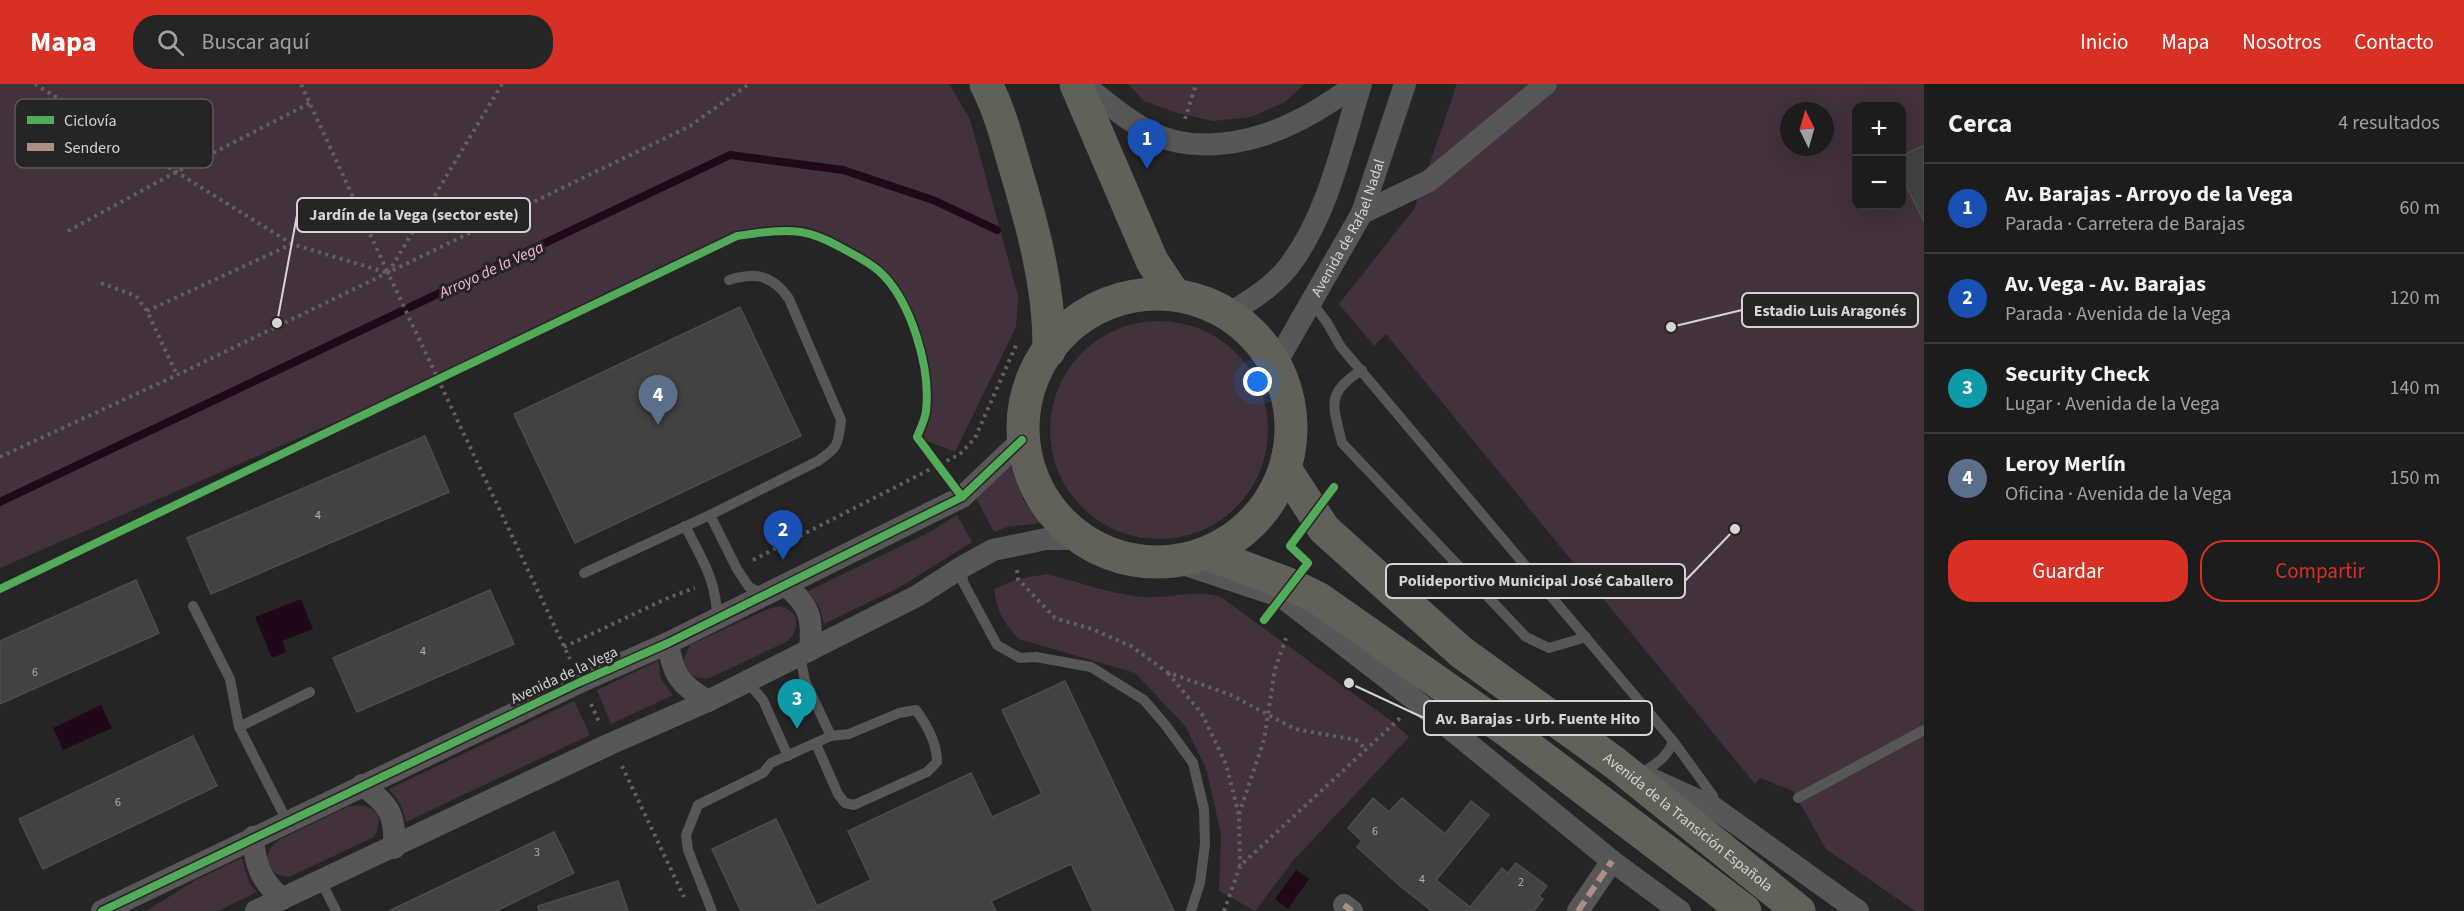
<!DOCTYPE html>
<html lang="es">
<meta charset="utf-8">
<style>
:root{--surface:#1c1c1c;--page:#252525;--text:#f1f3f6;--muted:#a0a1a3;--line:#3a3a3b;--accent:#d93025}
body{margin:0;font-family:"Source Sans 3",sans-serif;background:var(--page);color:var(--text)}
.controls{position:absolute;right:18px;top:18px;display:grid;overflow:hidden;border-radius:12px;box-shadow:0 6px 24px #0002}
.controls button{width:54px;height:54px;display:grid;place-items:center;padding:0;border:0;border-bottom:2px solid var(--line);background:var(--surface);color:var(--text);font:30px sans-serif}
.compass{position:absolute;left:1780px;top:18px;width:54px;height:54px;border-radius:50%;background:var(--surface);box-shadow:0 6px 24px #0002;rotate:355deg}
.you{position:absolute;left:1258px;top:298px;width:21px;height:21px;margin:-15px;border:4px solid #fff;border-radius:50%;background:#1a73e8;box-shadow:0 0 0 9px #1a73e833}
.badge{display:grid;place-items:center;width:39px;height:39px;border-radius:50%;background:var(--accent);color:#fff;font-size:20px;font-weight:700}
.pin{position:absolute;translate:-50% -50px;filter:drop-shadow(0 2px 3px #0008)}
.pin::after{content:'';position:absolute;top:32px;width:21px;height:18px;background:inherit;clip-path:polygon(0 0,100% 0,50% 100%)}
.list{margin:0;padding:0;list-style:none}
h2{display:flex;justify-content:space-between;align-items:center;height:78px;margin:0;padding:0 24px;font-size:26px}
h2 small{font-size:20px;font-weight:400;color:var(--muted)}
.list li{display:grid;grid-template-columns:39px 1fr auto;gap:18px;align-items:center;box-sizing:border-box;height:90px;padding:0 24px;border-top:2px solid var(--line)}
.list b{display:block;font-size:22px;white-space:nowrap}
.list p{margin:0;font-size:20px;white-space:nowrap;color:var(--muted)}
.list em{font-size:20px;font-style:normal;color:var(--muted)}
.actions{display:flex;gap:12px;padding:18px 24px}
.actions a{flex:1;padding:14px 0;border:2px solid var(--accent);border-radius:24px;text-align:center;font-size:21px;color:var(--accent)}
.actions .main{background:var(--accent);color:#fff}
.icon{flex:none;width:33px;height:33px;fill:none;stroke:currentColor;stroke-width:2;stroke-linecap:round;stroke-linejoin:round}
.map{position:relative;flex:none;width:1924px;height:827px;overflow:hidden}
header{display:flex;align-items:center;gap:36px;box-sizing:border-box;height:84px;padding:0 30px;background:var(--accent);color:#fff}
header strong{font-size:28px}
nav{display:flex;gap:33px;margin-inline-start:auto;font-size:21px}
.search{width:420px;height:54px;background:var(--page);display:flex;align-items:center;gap:15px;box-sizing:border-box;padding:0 21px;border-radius:24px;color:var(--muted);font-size:22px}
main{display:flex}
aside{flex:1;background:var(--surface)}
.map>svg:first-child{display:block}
.green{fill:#43313d;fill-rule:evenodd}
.water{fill:#200719}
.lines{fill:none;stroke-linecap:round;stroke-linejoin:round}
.stream{stroke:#200719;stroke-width:8}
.building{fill:#434243;stroke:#4e4d4e;stroke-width:1.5}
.path{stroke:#616061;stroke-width:4;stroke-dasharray:3 4.5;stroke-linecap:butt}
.lane{stroke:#585758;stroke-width:10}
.street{stroke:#585758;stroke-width:22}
.primary{stroke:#626159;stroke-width:33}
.quiet{stroke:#ac8f84;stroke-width:6;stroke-dasharray:12 6;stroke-linecap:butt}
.cycleway-casing{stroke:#272426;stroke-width:11}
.cycleway{stroke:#51ab58;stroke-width:8}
.labels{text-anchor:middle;stroke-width:6;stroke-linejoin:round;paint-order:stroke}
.number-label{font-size:12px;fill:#b1b0b0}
.street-label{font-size:15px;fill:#d6d4d5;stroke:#272426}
.water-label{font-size:16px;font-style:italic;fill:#f6b8e0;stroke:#272426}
.key{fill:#272426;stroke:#5c595b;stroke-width:1.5}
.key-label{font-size:16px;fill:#d6d4d5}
.leader{fill:none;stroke:#d6d4d5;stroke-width:2}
.callout-dot{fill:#d6d4d5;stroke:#272426;stroke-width:2}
.callout{fill:#272426;stroke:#d6d4d5;stroke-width:2}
.callout-label{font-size:16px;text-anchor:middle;font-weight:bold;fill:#d6d4d5}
</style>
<header>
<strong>Mapa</strong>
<div class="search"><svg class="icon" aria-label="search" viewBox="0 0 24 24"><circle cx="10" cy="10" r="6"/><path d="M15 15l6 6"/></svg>Buscar aquí</div>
<nav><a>Inicio</a><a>Mapa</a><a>Nosotros</a><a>Contacto</a></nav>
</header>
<main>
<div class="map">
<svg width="1924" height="827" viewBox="0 0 1924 827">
<rect width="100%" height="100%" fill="#262526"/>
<g class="green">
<path d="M0 0H949L970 35 1018 212 1016 243 955 368 917 353 926 327 924 285 911 235 894 205 879 187 855 171 803 148H774L737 152 437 294 0 484Z"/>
<path d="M1128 0H1304L1285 18 1251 33 1213 37 1174 28 1144 17Z"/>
<path d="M1457 0H1924V827H1915L1826 765 1793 707 1760 694 1755 700 1386 250 1374 262 1339 220 1414 125ZM1856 22H1902V122H1856ZM1789 27H1825V63H1789Z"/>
<circle cx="1159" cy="346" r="109"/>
<path d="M1009 379 1023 415 1041 439 1007 443 994 448 976 414Z"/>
<path d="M957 431 972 458 900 503 824 540 820 524 808 507 930 448Z"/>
<path d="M1047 490C1079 498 1110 510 1143 513 1169 515 1195 505 1221 513L1394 639 1409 653 1292 778 1255 827 1219 807 1221 751 1207 687 1186 643 1135 589 1019 555C1004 540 996 526 994 505L1018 495Z"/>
<path d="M779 522C801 527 800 543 788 557L710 594C694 596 687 590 683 576L690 561 768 525Z"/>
<path d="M658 577 661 595 673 611 611 640 597 606Z"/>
<path d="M574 617 590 651 406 738 401 721 389 705Z"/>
<path d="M358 721C378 723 384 735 374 753L289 793C265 792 261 772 277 757L347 723Z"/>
<path d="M242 774 249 799 257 808 218 827H146L196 796Z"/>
</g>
<g class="water">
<path d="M301 515 313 545 282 557 286 568 272 574 255 533Z"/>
<path d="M101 621 112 644 63 666 53 644Z"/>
<path d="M1296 786 1309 795 1288 825 1275 815Z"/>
</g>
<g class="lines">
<path class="stream" d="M0 418 730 71 843 86 933 116 997 146"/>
</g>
<g class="building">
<path d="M1924 61V138L1902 93V72Z"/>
<path d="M740 223 801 352 575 459 514 330Z"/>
<path d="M425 352 449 408 211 510 187 454Z"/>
<path d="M136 496 159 549 0 620V557Z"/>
<path d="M490 506 514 560 357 628 333 574Z"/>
<path d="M1065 597 1174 827H1093L1071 780 991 817 996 827H741L712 765 776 735 817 822 871 796 848 747 971 689 992 733 1042 710 1002 626Z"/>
<path d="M193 652 217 702 43 785 19 735Z"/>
<path d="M1373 714 1389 728 1402 714 1445 750 1471 717 1489 731 1436 796 1470 823 1502 784 1508 789 1516 779 1547 802 1539 812 1543 815 1534 827H1432L1400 802 1357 763 1362 757 1348 744Z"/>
<path d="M554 748 574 789 496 827H389Z"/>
<path d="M618 797 628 827H539L538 822Z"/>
</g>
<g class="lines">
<g class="path">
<path d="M35 0 292 160 388 189 301 0"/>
<path d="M502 0 388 189 570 575"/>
<path d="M1185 35 1196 0"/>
<path d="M68 147 176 88 310 19"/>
<path d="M101 199 136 212 147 227 177 291"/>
<path d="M147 227 292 160"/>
<path d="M0 373 177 291 690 42 749 0"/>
<path d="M753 476 960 370 975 354 1017 259"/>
<path d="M1017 486 1018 495 1055 534 1092 545 1131 562 1167 588 1231 611 1295 645 1356 656 1366 665"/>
<path d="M0 505 737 152 774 148H803L855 171 879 187 894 205 911 235 924 285 926 327 917 353 947 394"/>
<path d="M564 563 670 513 695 504"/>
<path d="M1168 589 1202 630 1226 680 1239 731 1240 781"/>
<path d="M591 620 599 638"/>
<path d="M622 682 684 813"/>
<path d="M1239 730 1264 656 1275 585 1286 554"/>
<path d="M1224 827 1240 782 1400 634"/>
</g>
<g class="lane">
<path d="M1312 219 1326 237 1341 263 1673 657 1713 712V723"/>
<path d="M1362 286C1325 309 1333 321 1342 359L1526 553 1549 564 1586 553"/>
<path d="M710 431 737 485 749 503 764 511"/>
<path d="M685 442C702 475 717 497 717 535"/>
<path d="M962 483 963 498 997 561 1020 574 1036 573 1091 583 1144 616 1167 643 1193 679 1204 725 1205 760 1200 799 1191 827"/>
<path d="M584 489 710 431 818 377C839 363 838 360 841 336L789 215C773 191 756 188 729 196"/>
<path d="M193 522 230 595 239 643"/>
<path d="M800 571 805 597 831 652"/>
<path d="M747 597 763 616 788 672"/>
<path d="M1641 689C1655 681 1668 673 1673 657"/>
<path d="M1798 714 1924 646"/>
<path d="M287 737 239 643 310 608"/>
<path d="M321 797 336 827"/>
<path d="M712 827 688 766 686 751 698 721 763 689 771 679 831 652 849 650 899 629 916 626C927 641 937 659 937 678L927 688 854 721 845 719 838 710 816 660"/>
</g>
<g class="street">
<path d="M1083 0C1104 16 1126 36 1150 48 1195 71 1255 59 1299 36 1320 26 1338 12 1358 0"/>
<path d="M1362 129 1429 97 1546 0"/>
<path d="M1228 230C1249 218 1274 202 1289 182 1328 131 1342 61 1361 0"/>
<path id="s1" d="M1275 281 1362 129 1405 0"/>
<path d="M1177 478 1282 513 1415 616 1612 777 1680 827"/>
<path d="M785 501C810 521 813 534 810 566"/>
<path d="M668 559C673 591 680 601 708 617"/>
<path d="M1647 693 1713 723 1858 827"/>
<path d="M362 701C389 720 396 731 394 764"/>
<path d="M253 753C255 782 261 796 282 815"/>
<path d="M1344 821 1352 827"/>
<path d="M102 827 580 598 668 559 962 413 1022 356"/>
<path d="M256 827 610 660 708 617 917 512 962 483 993 466 1046 455H1079"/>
<path d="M1578 827 1612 777"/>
</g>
<g class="primary">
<path d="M986 0C998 23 1005 48 1012 73 1031 136 1050 201 1049 267"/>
<path d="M1076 0 1152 177 1174 210"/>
<circle cx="1157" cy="344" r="134"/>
<path id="s2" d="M1286 386 1324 445 1461 568 1615 679 1799 827"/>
<path d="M1208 470 1291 501 1318 514 1509 648 1745 827"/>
</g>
<g class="quiet">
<path d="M1344 821 1352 827"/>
<path d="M1578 827 1612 777"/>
</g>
<defs>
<g id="cycleway">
<path d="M0 505 737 152C758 149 781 145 801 148 814 150 829 157 840 163 853 170 867 177 879 187 911 216 931 284 926 327 925 336 920 345 917 353L962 413"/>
<path d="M1264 536 1308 479 1290 462 1334 403"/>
<path d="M102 827 580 598 668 559 962 413 1022 356"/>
</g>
</defs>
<use href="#cycleway" class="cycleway-casing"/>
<use href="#cycleway" class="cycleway"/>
</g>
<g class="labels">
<g class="number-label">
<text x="318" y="435">4</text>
<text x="423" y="571">4</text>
<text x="35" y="592">6</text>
<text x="118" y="722">6</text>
<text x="1375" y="751">6</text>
<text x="537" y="772">3</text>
<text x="1422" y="799">4</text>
<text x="1521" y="802">2</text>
</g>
<g class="street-label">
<text dy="5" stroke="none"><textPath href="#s1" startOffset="156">Avenida de Rafael Nadal</textPath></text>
<text transform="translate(564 591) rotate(-25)" y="5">Avenida de la Vega</text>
<text dy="5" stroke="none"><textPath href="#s2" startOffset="538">Avenida de la Transición Española</textPath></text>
</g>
<g class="water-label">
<text transform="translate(491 185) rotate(-25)" y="6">Arroyo de la Vega</text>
</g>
</g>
<rect x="15" y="15" width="198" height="69" rx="9" class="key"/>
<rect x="27" y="32" width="27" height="8" fill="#51ab58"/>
<rect x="27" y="59" width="27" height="8" fill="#ac8f84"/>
<g class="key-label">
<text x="64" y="42">Ciclovía</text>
<text x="64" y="69">Sendero</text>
</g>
<path class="leader" d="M277 239L297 131M1671 243L1742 226M1735 445L1685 497M1349 599L1424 634"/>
<g class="callout-dot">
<circle cx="277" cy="239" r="6"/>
<circle cx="1671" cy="243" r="6"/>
<circle cx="1735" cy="445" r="6"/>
<circle cx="1349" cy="599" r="6"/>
</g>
<g class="callout">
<rect x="297" y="114" width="233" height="34" rx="6"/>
<rect x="1742" y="209" width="176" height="34" rx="6"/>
<rect x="1386" y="480" width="299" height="34" rx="6"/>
<rect x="1424" y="617" width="228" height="34" rx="6"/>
</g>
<g class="callout-label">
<text x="414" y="136">Jardín de la Vega (sector este)</text>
<text x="1830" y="232">Estadio Luis Aragonés</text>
<text x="1536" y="502">Polideportivo Municipal José Caballero</text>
<text x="1538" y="640">Av. Barajas - Urb. Fuente Hito</text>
</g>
</svg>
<div class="controls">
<button>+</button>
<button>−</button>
</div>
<svg class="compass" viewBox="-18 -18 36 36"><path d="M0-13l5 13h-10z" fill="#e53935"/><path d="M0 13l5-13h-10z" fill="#a0a1a3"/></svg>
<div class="you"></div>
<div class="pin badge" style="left:1147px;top:85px;background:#1a4fb4">1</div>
<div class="pin badge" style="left:783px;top:476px;background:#1a4fb4">2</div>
<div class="pin badge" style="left:797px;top:645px;background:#0f9aa8">3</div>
<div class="pin badge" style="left:658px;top:341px;background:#5c6f8a">4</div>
</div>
<aside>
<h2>Cerca<small>4 resultados</small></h2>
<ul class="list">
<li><span class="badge" style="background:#1a4fb4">1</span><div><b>Av. Barajas - Arroyo de la Vega</b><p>Parada · Carretera de Barajas</p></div><em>60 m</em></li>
<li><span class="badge" style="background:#1a4fb4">2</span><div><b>Av. Vega - Av. Barajas</b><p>Parada · Avenida de la Vega</p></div><em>120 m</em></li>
<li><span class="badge" style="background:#0f9aa8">3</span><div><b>Security Check</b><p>Lugar · Avenida de la Vega</p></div><em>140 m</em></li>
<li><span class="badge" style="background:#5c6f8a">4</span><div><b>Leroy Merlín</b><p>Oficina · Avenida de la Vega</p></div><em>150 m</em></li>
</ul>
<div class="actions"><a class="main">Guardar</a><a>Compartir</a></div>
</aside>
</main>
